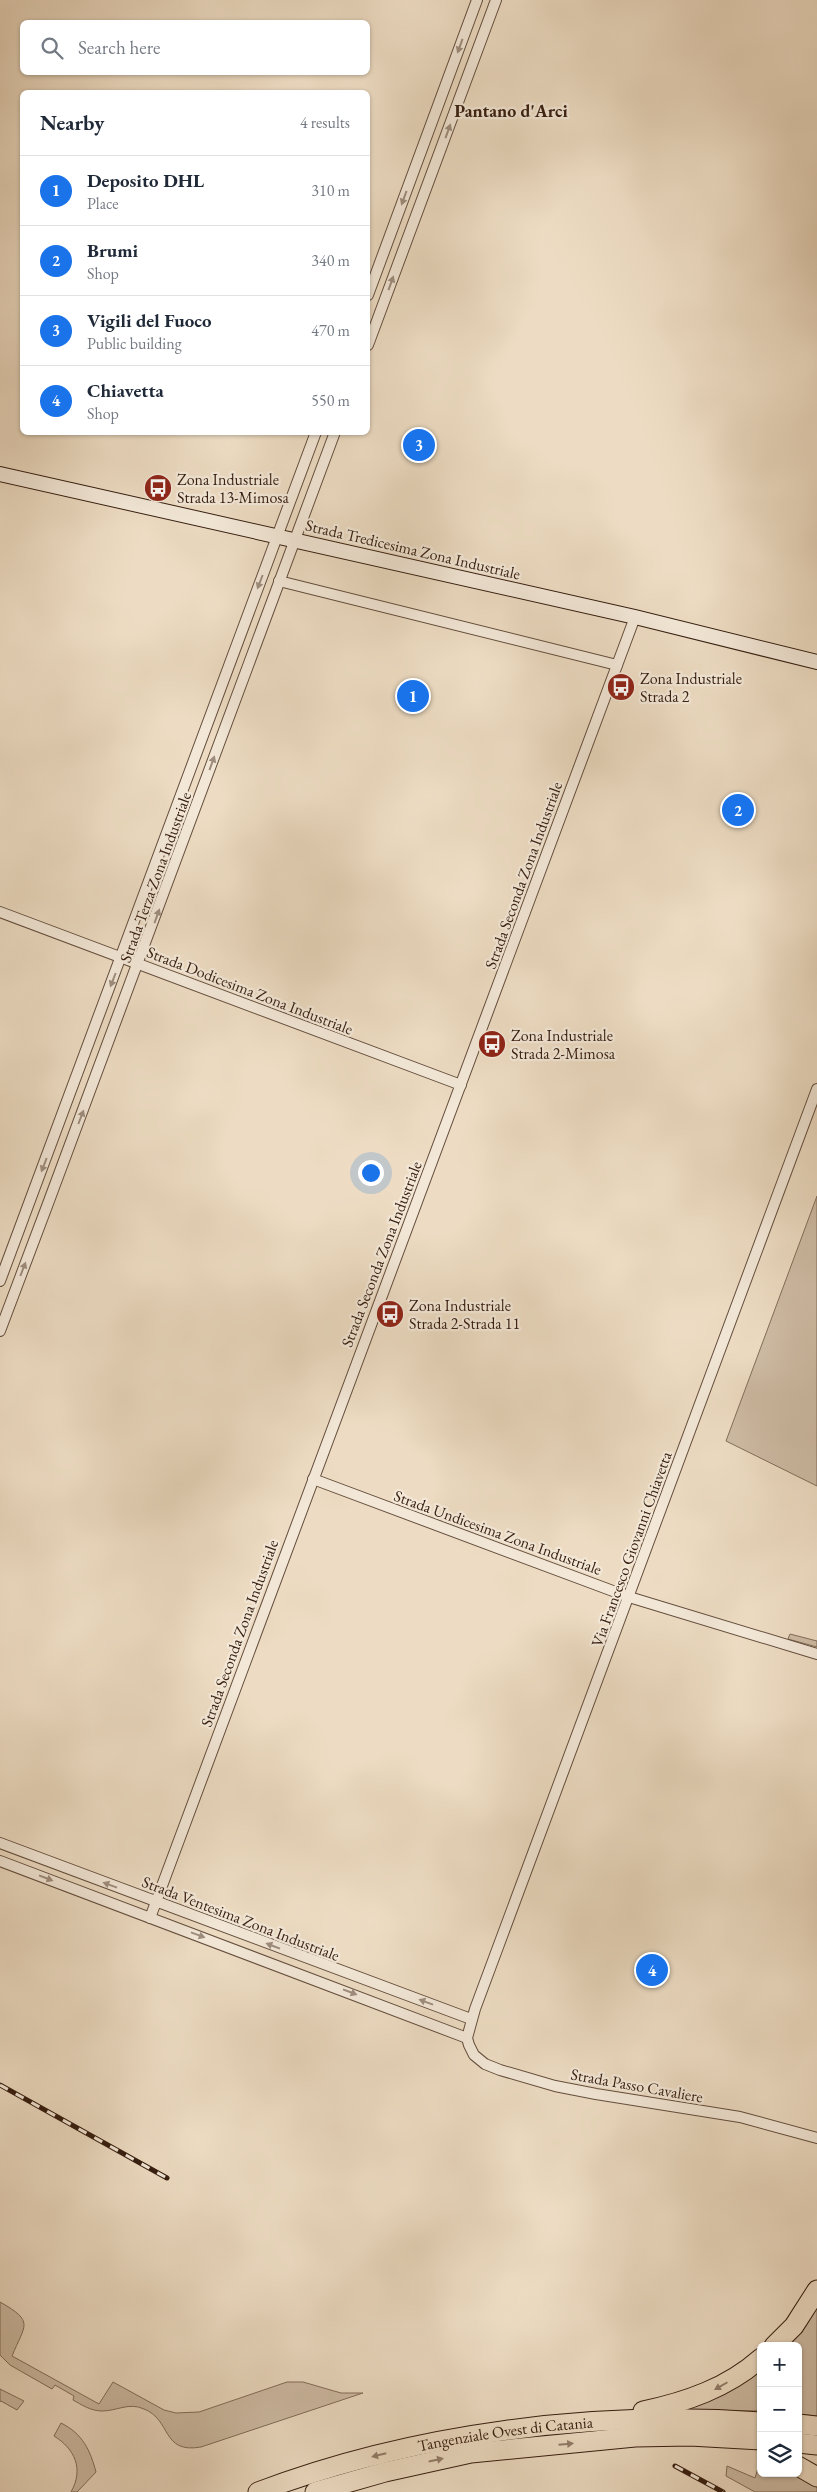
<!DOCTYPE html>
<meta charset="utf-8">
<style>
:root{--surface:#fff;--page:#f6f6f7;--text:#1f2937;--muted:#747a83;--line:#e0e1e3;--accent:#1a73e8}
body{margin:0;font-family:"EB Garamond",serif;background:var(--page);color:var(--text)}
.controls{position:absolute;right:15px;bottom:15px;display:grid;overflow:hidden;border-radius:8px;box-shadow:0 1px 4px #0004}
.controls button{width:45px;height:45px;display:grid;place-items:center;padding:0;border:0;border-bottom:1px solid var(--line);background:var(--surface);color:var(--text);font:25px sans-serif}
.you{position:absolute;left:370px;top:1172px;width:18px;height:18px;margin:-12px;border:4px solid #fff;border-radius:50%;background:#1a73e8;box-shadow:0 0 0 8px #1a73e833}
.badge{display:grid;place-items:center;width:32px;height:32px;border-radius:50%;background:var(--accent);color:#fff;font-size:16px;font-weight:700}
.pin{position:absolute;translate:-50% -50%;border:2px solid #fff;box-shadow:0 1px 5px #0006}
.list{margin:0;padding:0;list-style:none}
h2{display:flex;justify-content:space-between;align-items:center;height:65px;margin:0;padding:0 20px;font-size:21px}
h2 small{font-size:16px;font-weight:400;color:var(--muted)}
.list li{display:grid;grid-template-columns:32px 1fr auto;gap:15px;align-items:center;box-sizing:border-box;height:70px;padding:0 20px;border-top:1px solid var(--line)}
.list b{display:block;font-size:19px;white-space:nowrap}
.list p{margin:0;font-size:16px;white-space:nowrap;color:var(--muted)}
.list em{font-size:16px;font-style:normal;color:var(--muted)}
.icon{flex:none;width:28px;height:28px;fill:none;stroke:currentColor;stroke-width:2;stroke-linecap:round;stroke-linejoin:round}
.map{position:relative;flex:none;width:817px;height:2492px;overflow:hidden}
.search{position:absolute;background:var(--surface);box-shadow:0 1px 4px #0004;left:20px;top:20px;width:350px;height:55px;display:flex;align-items:center;gap:12px;box-sizing:border-box;padding:0 18px;border-radius:8px;color:var(--muted);font-size:19px}
.panel{position:absolute;background:var(--surface);box-shadow:0 1px 4px #0004;left:20px;top:90px;width:350px;height:345px;border-radius:8px}
.map>svg:first-child{display:block}
.green{fill:#cebca5;stroke:#826d5a}
.lines{fill:none;stroke-linecap:round;stroke-linejoin:round}
.minor-casing{stroke:#644e3d;stroke-width:12}
.secondary-casing{stroke:#361e10;stroke-width:16}
.motorway-casing{stroke:#361e10;stroke-width:21}
.minor{stroke:#f3e8d8;stroke-width:10}
.secondary{stroke:#f3e8d8;stroke-width:14}
.motorway{stroke:#eddcc3;stroke-width:19}
.rail-casing{stroke:#361e10;stroke-width:5}
.rail{stroke:#f3e8d8;stroke-width:3;stroke-dasharray:9;stroke-linecap:butt}
.oneway{fill:#9e8d7e}
.oneway2{fill:#927d6a}
.labels{text-anchor:middle;stroke-width:4.5;stroke-linejoin:round;paint-order:stroke}
.poi-label{font-size:16px;fill:#361e10;stroke:#f3e8d8;text-anchor:start}
.street-label{font-size:16px;fill:#361e10;stroke:#f3e8d8}
.neighbourhood-label{font-size:18px;font-weight:bold;fill:#361e10;stroke:#f3e8d8}
</style>
<div class="map">
<svg width="817" height="2492" viewBox="0 0 817 2492">
<rect width="100%" height="100%" fill="#eddcc3"/>
<filter id="stains"><feTurbulence type="fractalNoise" baseFrequency=".004" numOctaves="4"/><feColorMatrix values="0 0 0 0 .2 0 0 0 0 .09 0 0 0 0 .02 0 0 0 .5 -.17"/></filter>
<radialGradient id="worn" r=".72"><stop offset=".6" stop-color="#630" stop-opacity="0"/><stop offset="1" stop-color="#630" stop-opacity=".3"/></radialGradient>
<g class="green">
<path d="M817 1196V1486L726 1441Z"/>
<path d="M790 1634 817 1641V1647L788 1639Z"/>
<path d="M817 2298V2416L798 2414V2346H780Z"/>
<path d="M0 2302C35 2322 25 2324 12 2356L99 2404 113 2382 164 2410 176 2413 199 2412 287 2382H303L341 2393H363L201 2447C161 2454 172 2420 144 2409 129 2402 117 2411 102 2411 91 2411 82 2405 73 2400L74 2396 55 2385 52 2389 10 2365 0 2355Z"/>
<path d="M761 2363V2411L683 2410Z"/>
<path d="M0 2389 24 2401 17 2410 1 2401 0 2402Z"/>
<path d="M61 2423C83 2434 90 2450 96 2472L77 2492H71C84 2469 75 2449 54 2436Z"/>
<path d="M761 2458V2473H798L817 2484V2492H755L726 2476 727 2466 755 2478Z"/>
</g>
<g class="lines">
<defs>
<g id="minor">
<path d="M368 295 477 0"/>
<path d="M368 345 496 0"/>
<path d="M279 581 617 665"/>
<path d="M0 912 461 1085"/>
<path d="M817 1089 475 2009 467 2038 469 2045 474 2055 485 2064 500 2070 555 2086 596 2094 740 2117 817 2138"/>
<path d="M0 1281 316 432"/>
<path d="M0 1331C113 1032 223 732 335 432"/>
<path d="M313 1479 629 1597 817 1654"/>
<path d="M0 1843 471 2019"/>
<path d="M0 1861 467 2038"/>
<path d="M150 1918 635 617"/>
</g>
<path id="secondary" d="M0 474 635 617 817 662"/>
<g id="motorway">
<path d="M774 2346 794 2326 817 2290"/>
<path d="M643 2411C686 2402 727 2388 761 2358"/>
<path d="M798 2424 817 2426"/>
<path d="M798 2443 817 2445"/>
<path d="M798 2466 817 2477"/>
<path id="s1" d="M258 2492C413 2433 596 2410 761 2422"/>
<path d="M315 2492 385 2472 471 2453 635 2437 690 2436 761 2440"/>
</g>
</defs>
<use href="#minor" class="minor-casing"/>
<use href="#secondary" class="secondary-casing"/>
<use href="#motorway" class="motorway-casing"/>
<use href="#minor" class="minor"/>
<use href="#secondary" class="secondary"/>
<use href="#motorway" class="motorway"/>
<defs>
<g id="rail">
<path d="M0 2085 167 2178"/>
<path d="M675 2466 723 2492"/>
</g>
</defs>
<use href="#rail" class="rail-casing"/>
<use href="#rail" class="rail"/>
</g>
<defs><path id="oneway-solid" d="M-6-.8H1V-3.2L6.5 0L1 3.2V.8H-6Z" transform="scale(1.25)"/></defs>
<g class="oneway">
<use href="#oneway-solid" transform="translate(460 46) rotate(110)"/>
<use href="#oneway-solid" transform="translate(448 131) rotate(-70)"/>
<use href="#oneway-solid" transform="translate(404 198) rotate(110)"/>
<use href="#oneway-solid" transform="translate(391 283) rotate(-70)"/>
<use href="#oneway-solid" transform="translate(260 582) rotate(111)"/>
<use href="#oneway-solid" transform="translate(212 763) rotate(-70)"/>
<use href="#oneway-solid" transform="translate(157 916) rotate(-70)"/>
<use href="#oneway-solid" transform="translate(113 980) rotate(111)"/>
<use href="#oneway-solid" transform="translate(81 1117) rotate(-69)"/>
<use href="#oneway-solid" transform="translate(44 1165) rotate(111)"/>
<use href="#oneway-solid" transform="translate(23 1269) rotate(-69)"/>
<use href="#oneway-solid" transform="translate(46 1878) rotate(21)"/>
<use href="#oneway-solid" transform="translate(110 1885) rotate(-160)"/>
<use href="#oneway-solid" transform="translate(198 1935) rotate(20)"/>
<use href="#oneway-solid" transform="translate(273 1946) rotate(-159)"/>
<use href="#oneway-solid" transform="translate(350 1992) rotate(21)"/>
<use href="#oneway-solid" transform="translate(426 2002) rotate(-160)"/>
</g>
<g class="oneway2">
<use href="#oneway-solid" transform="translate(721 2386) rotate(150)"/>
<use href="#oneway-solid" transform="translate(566 2444) rotate(-5)"/>
<use href="#oneway-solid" transform="translate(379 2455) rotate(166)"/>
<use href="#oneway-solid" transform="translate(436 2460) rotate(-12)"/>
</g>
<defs>
<symbol id="bus-disc" viewBox="-11 -11 22 22"><circle r="9.5" fill="#8f2418" stroke="#f3e8d8"/><path d="M-5-6H5V4H4V6H2V4H-2V6H-4V4H-5ZM-3.5-4V0h7V-4ZM-3.5 1.2v1.5H-2V1.2ZM2 1.2v1.5H3.5V1.2Z" fill="#fff"/></symbol>
</defs>
<g fill-rule="evenodd">
<use href="#bus-disc" x="142" y="472" width="32" height="32"/>
<use href="#bus-disc" x="605" y="671" width="32" height="32"/>
<use href="#bus-disc" x="476" y="1028" width="32" height="32"/>
<use href="#bus-disc" x="374" y="1298" width="32" height="32"/>
</g>
<g class="labels">
<g class="poi-label">
<text x="177" y="485">Zona Industriale<tspan x="177" dy="18">Strada 13-Mimosa</tspan></text>
<text x="640" y="684">Zona Industriale<tspan x="640" dy="18">Strada 2</tspan></text>
<text x="511" y="1041">Zona Industriale<tspan x="511" dy="18">Strada 2-Mimosa</tspan></text>
<text x="409" y="1311">Zona Industriale<tspan x="409" dy="18">Strada 2-Strada 11</tspan></text>
</g>
<g class="street-label">
<text transform="translate(413 549) rotate(13)" y="6">Strada Tredicesima Zona Industriale</text>
<text transform="translate(523 875) rotate(-70)" y="6">Strada Seconda Zona Industriale</text>
<text transform="translate(155 877) rotate(-70)" y="6">Strada Terza Zona Industriale</text>
<text transform="translate(250 990) rotate(21)" y="6">Strada Dodicesima Zona Industriale</text>
<text transform="translate(381 1254) rotate(-69)" y="6">Strada Seconda Zona Industriale</text>
<text transform="translate(498 1532) rotate(20)" y="6">Strada Undicesima Zona Industriale</text>
<text transform="translate(631 1549) rotate(-70)" y="6">Via Francesco Giovanni Chiavetta</text>
<text transform="translate(239 1633) rotate(-70)" y="6">Strada Seconda Zona Industriale</text>
<text transform="translate(241 1918) rotate(21)" y="6">Strada Ventesima Zona Industriale</text>
<text transform="translate(637 2085) rotate(10)" y="6">Strada Passo Cavaliere</text>
<text dy="6" stroke="none"><textPath href="#s1" startOffset="255">Tangenziale Ovest di Catania</textPath></text>
</g>
<g class="neighbourhood-label">
<text x="511" y="117">Pantano d'Arci</text>
</g>
</g>
<rect width="100%" height="100%" filter="url(#stains)"/>
<rect width="100%" height="100%" fill="url(#worn)"/>
</svg>
<div class="controls">
<button>+</button>
<button>−</button>
<button><svg class="icon" aria-label="layers" viewBox="0 0 24 24"><path d="M12 4l9 5-9 5-9-5zM3 14l9 5 9-5"/></svg></button>
</div>
<div class="you"></div>
<div class="pin badge" style="left:413px;top:696px">1</div>
<div class="pin badge" style="left:738px;top:810px">2</div>
<div class="pin badge" style="left:419px;top:445px">3</div>
<div class="pin badge" style="left:652px;top:1970px">4</div>
<div class="search"><svg class="icon" aria-label="search" viewBox="0 0 24 24"><circle cx="10" cy="10" r="6"/><path d="M15 15l6 6"/></svg>Search here</div>
<section class="panel">
<h2>Nearby<small>4 results</small></h2>
<ul class="list">
<li><span class="badge">1</span><div><b>Deposito DHL</b><p>Place</p></div><em>310 m</em></li>
<li><span class="badge">2</span><div><b>Brumi</b><p>Shop</p></div><em>340 m</em></li>
<li><span class="badge">3</span><div><b>Vigili del Fuoco</b><p>Public building</p></div><em>470 m</em></li>
<li><span class="badge">4</span><div><b>Chiavetta</b><p>Shop</p></div><em>550 m</em></li>
</ul>
</section>
</div>
